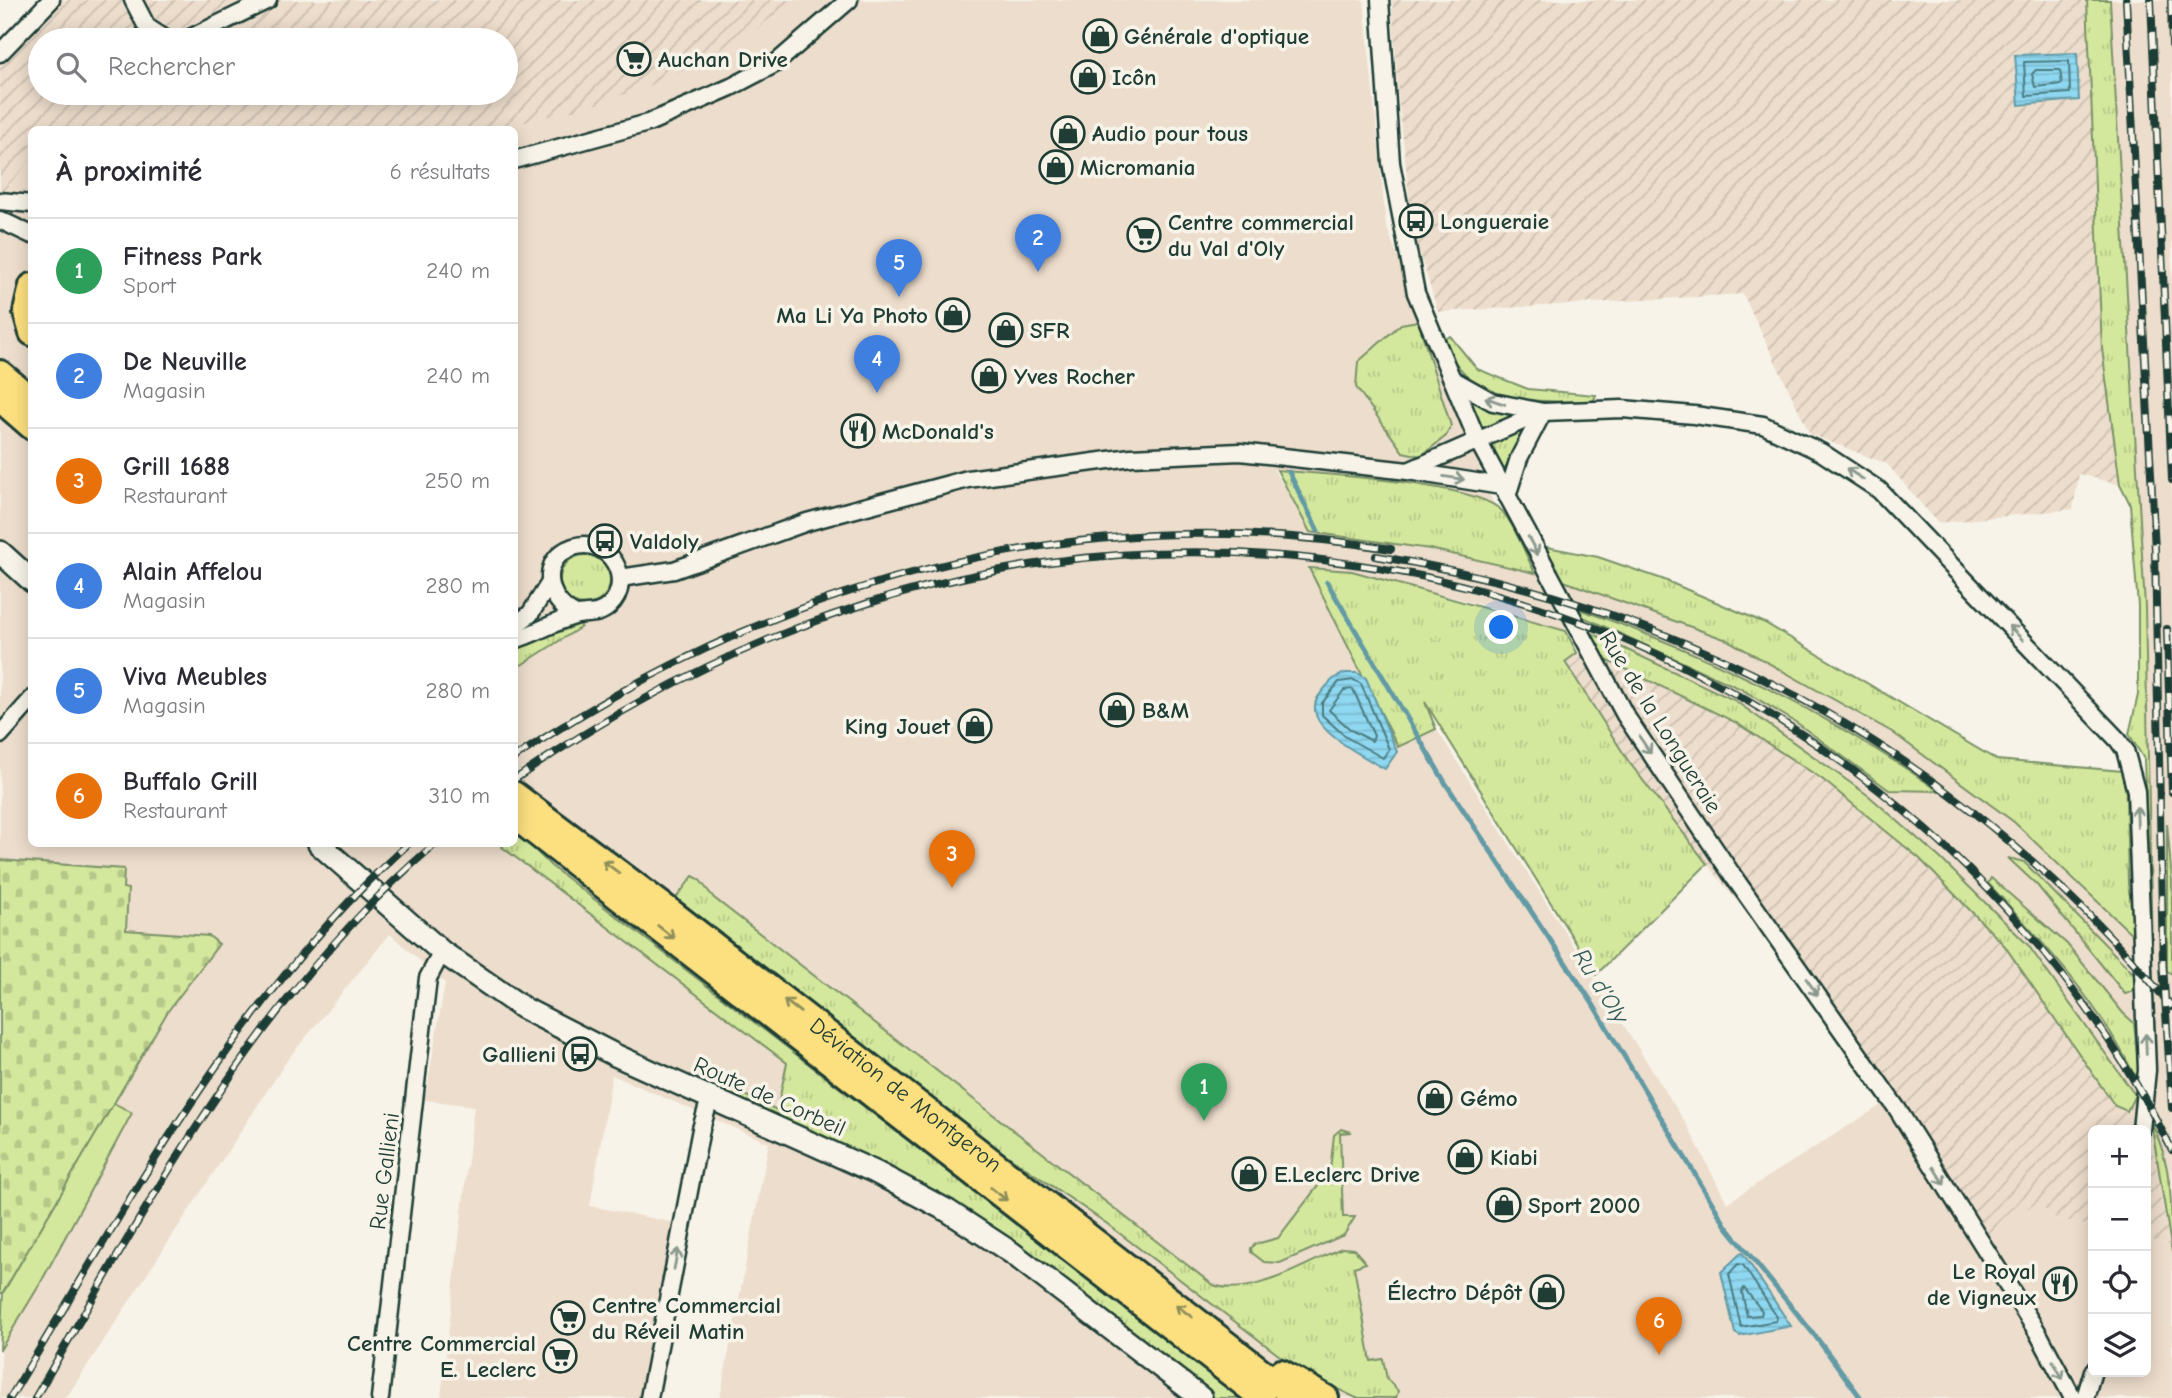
<!DOCTYPE html>
<html lang="fr">
<meta charset="utf-8">
<style>
:root{--surface:#fff;--page:#f7f7f7;--text:#2b2b33;--muted:#7c7c81;--line:#e1e1e2;--accent:#1f3d34}
body{margin:0;font-family:"Comic Neue",sans-serif;background:var(--page);color:var(--text)}
.controls{position:absolute;right:21px;bottom:21px;display:grid;overflow:hidden;border-radius:10px;box-shadow:0 4px 18px #0003}
.controls button{width:63px;height:63px;display:grid;place-items:center;padding:0;border:0;border-bottom:2px solid var(--line);background:var(--surface);color:var(--text);font:35px sans-serif}
.you{position:absolute;left:1502px;top:628px;width:24px;height:24px;margin:-18px;border:5px solid #fff;border-radius:50%;background:#1a73e8;box-shadow:0 0 0 10px #1a73e833}
.badge{display:grid;place-items:center;width:46px;height:46px;border-radius:50%;background:var(--accent);color:#fff;font-size:23px;font-weight:700}
.pin{position:absolute;translate:-50% -58px;filter:drop-shadow(0 2px 4px #0008)}
.pin::after{content:'';position:absolute;top:37px;width:24px;height:21px;background:inherit;clip-path:polygon(0 0,100% 0,50% 100%)}
.list{margin:0;padding:0;list-style:none}
h2{display:flex;justify-content:space-between;align-items:center;height:91px;margin:0;padding:0 28px;font-size:30px}
h2 small{font-size:23px;font-weight:400;color:var(--muted)}
.list li{display:grid;grid-template-columns:46px 1fr auto;gap:21px;align-items:center;box-sizing:border-box;height:105px;padding:0 28px;border-top:2px solid var(--line)}
.list b{display:block;font-size:26px;white-space:nowrap}
.list p{margin:0;font-size:23px;white-space:nowrap;color:var(--muted)}
.list em{font-size:23px;font-style:normal;color:var(--muted)}
.icon{flex:none;width:38px;height:38px;fill:none;stroke:currentColor;stroke-width:2;stroke-linecap:round;stroke-linejoin:round}
.map{position:relative;flex:none;width:2172px;height:1398px;overflow:hidden}
.search{position:absolute;background:var(--surface);box-shadow:0 4px 18px #0003;left:28px;top:28px;width:490px;height:77px;display:flex;align-items:center;gap:18px;box-sizing:border-box;padding:0 24px;border-radius:38px;color:var(--muted);font-size:26px}
.panel{position:absolute;background:var(--surface);box-shadow:0 4px 18px #0003;left:28px;top:126px;width:490px;height:721px;border-radius:10px}
.map>svg:first-child{display:block}
.built{fill:#edddcc;fill-rule:evenodd}
.industrial{fill:url(#industrial-furrows);fill-rule:evenodd}
.grass{fill:url(#grass-tufts);stroke:#7a9268;stroke-width:2}
.cemetery{fill:url(#cemetery-stones);stroke:#7a9268;stroke-width:2}
.garden{fill:#d4e89d;stroke:#7a9268;stroke-width:2}
.water{fill:url(#water-rules);stroke:#629aa5;stroke-width:2}
.lines{fill:none;stroke-linecap:round;stroke-linejoin:round}
.shore{stroke:#4c7b80;stroke-width:2}
.stream{stroke:#629aa5;stroke-width:5}
.street-casing{stroke:#1f3d34;stroke-width:21}
.secondary-casing{stroke:#1f3d34;stroke-width:26}
.primary-casing{stroke:#1f3d34;stroke-width:30}
.street{stroke:#f7f3e8;stroke-width:16}
.secondary{stroke:#f7f3e8;stroke-width:21}
.primary{stroke:#fce080;stroke-width:24}
.rail-casing{stroke:#1f3d34;stroke-width:8}
.rail{stroke:#f7f3e8;stroke-width:5;stroke-dasharray:16;stroke-linecap:butt}
.oneway{stroke:#8b988e}
.oneway2{stroke:#8e8e5a}
.labels{text-anchor:middle;stroke-width:7;stroke-linejoin:round;paint-order:stroke}
.poi-label{font-size:23px;font-weight:bold;fill:#1f3d34;stroke:#f7f3e8;text-anchor:start}
.street-label{font-size:23px;fill:#1f3d34;stroke:#f7f3e8}
.water-label{font-size:24px;font-style:italic;fill:#355c5a;stroke:#f7f3e8}
</style>
<div class="map">
<svg width="2172" height="1398" viewBox="0 0 2172 1398">
<defs>
<pattern id="industrial-furrows" width="10" height="10" patternUnits="userSpaceOnUse" patternTransform="scale(1.75)"><rect width="10" height="10" fill="#edddcc"/><path d="M-1 1l2-2M0 10L10 0M9 11l2-2" fill="none" stroke="#cbbfb0"/></pattern>
<pattern id="grass-tufts" width="24" height="20" patternUnits="userSpaceOnUse" patternTransform="scale(1.75)"><rect width="24" height="20" fill="#d4e89d"/><path d="M3 7l-1-3M5 7V3M7 7l1-3M15 17l-1-3M17 17v-4M19 17l1-3" fill="none" stroke="#b6c888"/></pattern>
<pattern id="cemetery-stones" width="16" height="16" patternUnits="userSpaceOnUse" patternTransform="scale(1.75)"><rect width="16" height="16" fill="#d4e89d"/><path d="M2 7V4a2 2 0 0 1 4 0v3zM10 15v-3a2 2 0 0 1 4 0v3z" fill="#b6c888"/></pattern>
<pattern id="water-rules" width="6" height="5" patternUnits="userSpaceOnUse" patternTransform="scale(1.75)"><rect width="6" height="5" fill="#8fd8f1"/><path d="M0 2.5h6" fill="none" stroke="#7bbacf"/></pattern>
</defs>
<rect width="100%" height="100%" fill="#f7f3e8"/>
<filter id="ink" filterUnits="userSpaceOnUse"><feTurbulence type="fractalNoise" baseFrequency=".0143" numOctaves="2"/><feDisplacementMap in="SourceGraphic" scale="14" xChannelSelector="R" yChannelSelector="G"/><feConvolveMatrix kernelMatrix="1 2 1 2 8 2 1 2 1" color-interpolation-filters="sRGB"/></filter>
<g filter="url(#ink)">
<path class="built" d="M59 0H1364L1386 226 1493 503 1273 469 1298 510 1347 514 1505 550 1681 605 1804 654 2072 845 2152 933 2110 0H2172V1398H720L769 1143 612 1075 590 1206 676 1223 642 1398H441L474 1106 425 1100 445 983 390 934 288 1059 66 1398H0L3 1293 168 1011 219 944 209 936 125 931 128 890 123 889V869L0 860V60ZM40 40H506V93H40ZM32 130H514V844H32ZM1338 573 1373 578 1483 605 1595 640 2133 1111 2146 1112 2170 1245 2146 1239V1372H2093V1227L2049 1216 2041 1201 1897 1095 1727 1203 1688 1127Z"/>
<g class="industrial">
<path d="M52 0H793L756 30 668 79 588 107 492 130H32L31 160 3 191 0 190V57ZM40 40H506V93H40Z"/>
<path d="M1392 0H2087L2102 349 2120 485 2079 474 2073 509 1938 523 1887 464 1810 434 1743 294 1438 312 1413 232 1398 95Z"/>
<path d="M1595 640 1817 760 2019 949 2133 1111 2146 1112 2170 1245 2146 1239V1130H2093V1227L2049 1216 2040 1201 1985 1236 1897 1095 1707 864 1629 762 1565 662Z"/>
</g>
<g class="grass">
<path d="M2087 0H2110L2145 607 2152 956 2144 759 2129 734 2138 695V606L2130 504 2120 484 2102 349Z"/>
<path d="M1418 321 1451 426 1446 436 1421 456 1403 452 1356 387 1358 362 1401 324Z"/>
<path d="M1450 336 1477 369 1528 389 1596 395 1593 402C1530 400 1473 409 1443 341Z"/>
<path d="M1469 398 1517 416 1483 430Z"/>
<path d="M1525 429 1526 434 1506 476 1490 442Z"/>
<path d="M1277 470C1320 475 1476 482 1502 511 1516 527 1525 554 1535 573L1430 549 1310 532Z"/>
<path d="M1547 547 1598 557 1662 579 1765 623 1997 760 2122 771 2126 794 2128 884 2137 939 2014 822 1892 732 1727 640 1558 579Z"/>
<circle cx="585" cy="580" r="25"/>
<path d="M1309 568 1352 571 1566 631 1577 653 1565 662 1629 762 1707 864 1596 975 1425 702 1436 729 1398 747Z"/>
<path d="M1573 607C1706 653 1824 710 1939 791L1889 790 1797 723 1741 689 1581 616Z"/>
<path d="M581 624V627L515 669V648Z"/>
<path d="M1587 631 1734 700 1869 796 1940 858 2028 945 2135 1095 2127 1111 2115 1106 2004 945 1919 858 1822 779 1735 722 1604 659Z"/>
<path d="M2167 823 2172 881V974L2167 971Z"/>
<path d="M515 830 551 866 1243 1398H1214L1024 1252 716 1092 718 1083 777 1110 787 1063 502 847 504 844H514Z"/>
<path d="M2008 858 2024 862 2140 980 2132 992 2125 994 2037 885Z"/>
<path d="M693 876 699 879 714 898 1213 1285C1251 1298 1307 1263 1342 1248L1354 1249 1366 1263 1354 1267 1371 1361 1383 1359 1387 1379 1398 1391 1396 1398H1356L1297 1369 1106 1223 983 1139 676 898Z"/>
<path d="M1991 878 2067 944 2123 1013 2134 1023 2140 1077 2133 1073C2099 1002 2041 940 1988 883Z"/>
<path d="M2151 1121C2172 1164 2172 1204 2172 1252Z"/>
<path d="M1341 1129 1352 1132 1340 1133 1343 1217H1355L1344 1235 1280 1263 1264 1262 1251 1252V1248L1256 1244 1278 1238 1330 1170 1334 1135Z"/>
</g>
<path class="cemetery" d="M0 860 124 869 123 888 128 889 126 930 209 936 219 944 168 1011 3 1293H0Z"/>
<path class="garden" d="M114 1103 132 1113 40 1284 0 1350 3 1293Z"/>
<g class="water">
<path d="M2077 53 2079 100 2019 105 2015 55Z"/>
<path d="M1346 673H1357L1366 678 1397 752 1385 769C1362 755 1294 724 1321 693 1329 683 1334 676 1346 673Z"/>
<path d="M1742 1252 1791 1326 1740 1336 1735 1333 1721 1272Z"/>
</g>
<g class="lines">
<g class="shore">
<path d="M2069 61 2070 93 2026 96 2024 62Z"/>
<path d="M2036 70H2060L2062 84 2035 87 2032 74Z"/>
<path d="M1354 680 1361 684 1389 749 1383 758 1346 737 1322 715V703L1339 682Z"/>
<path d="M1353 689 1374 736 1372 741 1351 730 1329 710 1344 690Z"/>
<path d="M1738 1264 1743 1265 1777 1317 1776 1321 1741 1327 1729 1274Z"/>
<path d="M1744 1288 1762 1311 1761 1315 1747 1316 1742 1292Z"/>
</g>
<g class="stream">
<path d="M1289 472 1318 531"/>
<path d="M1327 582 1446 784 1591 1001 1726 1226 1816 1337 1861 1398"/>
</g>
<defs>
<g id="street">
<path d="M133 0 147 27 167 40"/>
<path d="M1380 0 1391 163 1416 293 1477 439 1625 715 1731 873 1898 1110 2038 1333 2073 1398"/>
<path d="M186 40 268 0"/>
<path d="M0 53 51 0"/>
<path d="M514 160 648 123 731 87 775 64 849 0"/>
<path d="M0 201 32 204"/>
<path d="M0 220 32 235"/>
<path d="M1452 379 1493 402 1543 412 1622 409 1694 415 1763 425 1821 452 1879 490 2118 740 2125 750 2136 791 2147 1070 2141 1130"/>
<path d="M1408 471 1543 412"/>
<path d="M1507 496 1519 458 1543 412"/>
<path d="M620 578 674 570 807 522 968 479 1131 457 1240 452 1408 471 1501 486"/>
<path d="M514 626 530 614 549 584"/>
<path d="M514 640C536 634 553 622 574 616 586 612 597 617 609 606 636 581 609 535 573 547 538 559 546 602 576 615"/>
<path d="M0 735 32 699"/>
<path d="M380 1398 428 978 442 952"/>
<path d="M649 1398 701 1129 710 1098"/>
<path d="M2085 1398 2093 1371"/>
</g>
<g id="secondary">
<path d="M0 552 32 581"/>
<path d="M319 844 442 952 523 1008 615 1055 875 1172 948 1211 1012 1253 1201 1398"/>
</g>
<g id="primary">
<path d="M32 286 26 312 32 333"/>
<path d="M0 373 32 400"/>
<path d="M0 399 32 427"/>
<path id="s1" d="M514 794 670 911 1296 1398"/>
<path d="M514 816 1262 1398"/>
<path d="M1281 1372 1326 1398"/>
</g>
</defs>
<use href="#street" class="street-casing"/>
<use href="#secondary" class="secondary-casing"/>
<use href="#primary" class="primary-casing"/>
<use href="#street" class="street"/>
<use href="#secondary" class="secondary"/>
<use href="#primary" class="primary"/>
<defs>
<g id="rail">
<path d="M2126 0 2155 550 2163 965 2172 1108"/>
<path d="M2151 0 2172 480"/>
<path d="M2171 0 2172 45"/>
<path d="M1376 556C1695 608 1966 757 2172 1007"/>
<path d="M2167 629 2172 792"/>
<path d="M514 758C776 581 1075 497 1391 549"/>
<path d="M514 780C675 668 856 589 1050 562 1507 501 1965 735 2172 1150"/>
<path d="M10 1398C129 1203 236 999 408 844"/>
<path d="M35 1398C150 1201 259 994 435 844"/>
</g>
</defs>
<use href="#rail" class="rail-casing"/>
<use href="#rail" class="rail"/>
</g>
<defs><path id="oneway-shaft" d="M-6 0H5M1.5-3L5.5 0L1.5 3" fill="none" stroke-width="1.6" stroke-linecap="round" stroke-linejoin="round" transform="scale(1.75)"/></defs>
<g class="oneway">
<use href="#oneway-shaft" transform="translate(1495 401) rotate(-161)"/>
<use href="#oneway-shaft" transform="translate(1855 474) rotate(-147)"/>
<use href="#oneway-shaft" transform="translate(1454 478) rotate(9)"/>
<use href="#oneway-shaft" transform="translate(1533 546) rotate(62)"/>
<use href="#oneway-shaft" transform="translate(2016 633) rotate(-134)"/>
<use href="#oneway-shaft" transform="translate(1645 745) rotate(56)"/>
<use href="#oneway-shaft" transform="translate(2137 817) rotate(-92)"/>
<use href="#oneway-shaft" transform="translate(1812 987) rotate(55)"/>
<use href="#oneway-shaft" transform="translate(2146 1044) rotate(-92)"/>
<use href="#oneway-shaft" transform="translate(1939 1176) rotate(58)"/>
<use href="#oneway-shaft" transform="translate(676 1259) rotate(-79)"/>
<use href="#oneway-shaft" transform="translate(2058 1370) rotate(61)"/>
</g>
<g class="oneway2">
<use href="#oneway-shaft" transform="translate(611 867) rotate(-143)"/>
<use href="#oneway-shaft" transform="translate(666 932) rotate(38)"/>
<use href="#oneway-shaft" transform="translate(792 1006) rotate(-142)"/>
<use href="#oneway-shaft" transform="translate(999 1194) rotate(38)"/>
<use href="#oneway-shaft" transform="translate(1184 1311) rotate(-142)"/>
</g>
</g>
<defs>
<symbol id="shop-ring" viewBox="-11 -11 22 22"><circle r="9.5" fill="#f7f3e8" stroke="#1f3d34" stroke-width="1.5"/><path d="M-5-2.5h2.3a2.7 3.5 0 0 1 5.4 0H5L5.5 6h-11ZM-1.5-2.5h3a1.5 2.3 0 0 0-3 0Z" fill="#1f3d34"/></symbol>
<symbol id="supermarket-ring" viewBox="-11 -11 22 22"><circle r="9.5" fill="#f7f3e8" stroke="#1f3d34" stroke-width="1.5"/><path d="M-6-5.5h2.5l.6 2H6L4.5 2H-2.5L-4.4-4H-6ZM-1.5 3.2a1.3 1.3 0 1 0 .1 0ZM3 3.2a1.3 1.3 0 1 0 .1 0Z" fill="#1f3d34"/></symbol>
<symbol id="bus-ring" viewBox="-11 -11 22 22"><circle r="9.5" fill="#f7f3e8" stroke="#1f3d34" stroke-width="1.5"/><path d="M-5-6H5V4H4V6H2V4H-2V6H-4V4H-5ZM-3.5-4V0h7V-4ZM-3.5 1.2v1.5H-2V1.2ZM2 1.2v1.5H3.5V1.2Z" fill="#1f3d34"/></symbol>
<symbol id="restaurant-ring" viewBox="-11 -11 22 22"><circle r="9.5" fill="#f7f3e8" stroke="#1f3d34" stroke-width="1.5"/><path d="M-5-6h1v4h1v-4h1v4h1v-4h1v5L-1.5 .5V6h-2V.5L-5-1ZM5-6V6H3V1.5H1.5Q1.5-4 5-6Z" fill="#1f3d34"/></symbol>
</defs>
<g fill-rule="evenodd">
<use href="#shop-ring" x="1081" y="17" width="38" height="38"/>
<use href="#supermarket-ring" x="615" y="40" width="38" height="38"/>
<use href="#shop-ring" x="1069" y="58" width="38" height="38"/>
<use href="#shop-ring" x="1049" y="114" width="38" height="38"/>
<use href="#shop-ring" x="1037" y="148" width="38" height="38"/>
<use href="#bus-ring" x="1397" y="202" width="38" height="38"/>
<use href="#supermarket-ring" x="1125" y="216" width="38" height="38"/>
<use href="#shop-ring" x="934" y="296" width="38" height="38"/>
<use href="#shop-ring" x="987" y="311" width="38" height="38"/>
<use href="#shop-ring" x="970" y="357" width="38" height="38"/>
<use href="#restaurant-ring" x="839" y="412" width="38" height="38"/>
<use href="#bus-ring" x="586" y="522" width="38" height="38"/>
<use href="#shop-ring" x="1098" y="691" width="38" height="38"/>
<use href="#shop-ring" x="956" y="707" width="38" height="38"/>
<use href="#bus-ring" x="561" y="1035" width="38" height="38"/>
<use href="#shop-ring" x="1416" y="1079" width="38" height="38"/>
<use href="#shop-ring" x="1446" y="1138" width="38" height="38"/>
<use href="#shop-ring" x="1230" y="1155" width="38" height="38"/>
<use href="#shop-ring" x="1485" y="1186" width="38" height="38"/>
<use href="#restaurant-ring" x="2041" y="1265" width="38" height="38"/>
<use href="#shop-ring" x="1528" y="1273" width="38" height="38"/>
<use href="#supermarket-ring" x="549" y="1299" width="38" height="38"/>
<use href="#supermarket-ring" x="541" y="1337" width="38" height="38"/>
</g>
<g class="labels">
<g class="poi-label">
<text x="1124" y="44">Générale d'optique</text>
<text x="658" y="67">Auchan Drive</text>
<text x="1112" y="85">Icôn</text>
<text x="1092" y="141">Audio pour tous</text>
<text x="1080" y="175">Micromania</text>
<text x="1440" y="229">Longueraie</text>
<text x="1168" y="230">Centre commercial<tspan x="1168" dy="26">du Val d'Oly</tspan></text>
<text x="928" y="323" text-anchor="end">Ma Li Ya Photo</text>
<text x="1030" y="338">SFR</text>
<text x="1014" y="384">Yves Rocher</text>
<text x="882" y="439">McDonald's</text>
<text x="630" y="549">Valdoly</text>
<text x="1142" y="718">B&amp;M</text>
<text x="950" y="734" text-anchor="end">King Jouet</text>
<text x="556" y="1062" text-anchor="end">Gallieni</text>
<text x="1460" y="1106">Gémo</text>
<text x="1490" y="1165">Kiabi</text>
<text x="1274" y="1182">E.Leclerc Drive</text>
<text x="1528" y="1213">Sport 2000</text>
<text x="2036" y="1279" text-anchor="end">Le Royal<tspan x="2036" dy="26">de Vigneux</tspan></text>
<text x="1522" y="1300" text-anchor="end">Électro Dépôt</text>
<text x="592" y="1313">Centre Commercial<tspan x="592" dy="26">du Réveil Matin</tspan></text>
<text x="536" y="1351" text-anchor="end">Centre Commercial<tspan x="536" dy="26">E. Leclerc</tspan></text>
</g>
<g class="street-label">
<text transform="translate(1661 722) rotate(58)" y="8">Rue de la Longueraie</text>
<text dy="8" stroke="none"><textPath href="#s1" startOffset="494">Déviation de Montgeron</textPath></text>
<text transform="translate(770 1096) rotate(24)" y="8">Route de Corbeil</text>
<text transform="translate(384 1171) rotate(-83)" y="8">Rue Gallieni</text>
</g>
<g class="water-label">
<text transform="translate(1601 986) rotate(58)" y="8">Ru d'Oly</text>
</g>
</g>
</svg>
<div class="controls">
<button>+</button>
<button>−</button>
<button><svg class="icon" aria-label="locate" viewBox="0 0 24 24"><circle cx="12" cy="12" r="6"/><path d="M12 2v4M12 18v4M2 12h4M18 12h4"/></svg></button>
<button><svg class="icon" aria-label="layers" viewBox="0 0 24 24"><path d="M12 4l9 5-9 5-9-5zM3 14l9 5 9-5"/></svg></button>
</div>
<div class="you"></div>
<div class="pin badge" style="left:1204px;top:1121px;background:#2e9e5b">1</div>
<div class="pin badge" style="left:1038px;top:272px;background:#3f7fe0">2</div>
<div class="pin badge" style="left:952px;top:888px;background:#e8710a">3</div>
<div class="pin badge" style="left:877px;top:393px;background:#3f7fe0">4</div>
<div class="pin badge" style="left:899px;top:297px;background:#3f7fe0">5</div>
<div class="pin badge" style="left:1659px;top:1355px;background:#e8710a">6</div>
<div class="search"><svg class="icon" aria-label="search" viewBox="0 0 24 24"><circle cx="10" cy="10" r="6"/><path d="M15 15l6 6"/></svg>Rechercher</div>
<section class="panel">
<h2>À proximité<small>6 résultats</small></h2>
<ul class="list">
<li><span class="badge" style="background:#2e9e5b">1</span><div><b>Fitness Park</b><p>Sport</p></div><em>240 m</em></li>
<li><span class="badge" style="background:#3f7fe0">2</span><div><b>De Neuville</b><p>Magasin</p></div><em>240 m</em></li>
<li><span class="badge" style="background:#e8710a">3</span><div><b>Grill 1688</b><p>Restaurant</p></div><em>250 m</em></li>
<li><span class="badge" style="background:#3f7fe0">4</span><div><b>Alain Affelou</b><p>Magasin</p></div><em>280 m</em></li>
<li><span class="badge" style="background:#3f7fe0">5</span><div><b>Viva Meubles</b><p>Magasin</p></div><em>280 m</em></li>
<li><span class="badge" style="background:#e8710a">6</span><div><b>Buffalo Grill</b><p>Restaurant</p></div><em>310 m</em></li>
</ul>
</section>
</div>
